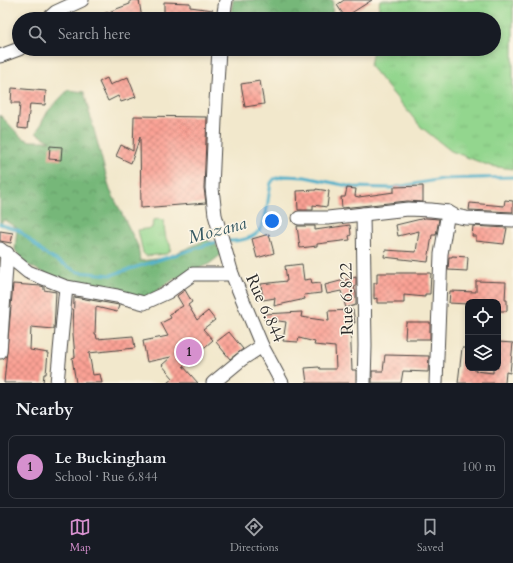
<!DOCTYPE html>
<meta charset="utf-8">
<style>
:root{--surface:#171b24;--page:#20242c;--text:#f1f3f6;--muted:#9ea1a6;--line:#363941;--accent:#d690ce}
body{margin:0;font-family:Cardo,serif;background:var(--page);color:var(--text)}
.controls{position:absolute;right:12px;bottom:12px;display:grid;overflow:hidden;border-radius:8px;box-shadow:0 2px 6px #0003}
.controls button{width:36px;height:36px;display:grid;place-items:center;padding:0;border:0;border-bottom:1px solid var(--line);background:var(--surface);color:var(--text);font:20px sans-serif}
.you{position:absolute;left:272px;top:221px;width:14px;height:14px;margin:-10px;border:3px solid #fff;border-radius:50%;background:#1a73e8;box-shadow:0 0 0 6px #1a73e833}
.badge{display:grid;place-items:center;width:26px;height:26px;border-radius:50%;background:var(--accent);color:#111;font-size:13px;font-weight:700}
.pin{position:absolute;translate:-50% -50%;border:2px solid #fff;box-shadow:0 1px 4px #0006}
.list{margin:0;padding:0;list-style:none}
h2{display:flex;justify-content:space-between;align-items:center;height:52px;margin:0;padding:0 16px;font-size:17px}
h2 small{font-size:13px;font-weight:400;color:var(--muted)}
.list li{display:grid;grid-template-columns:26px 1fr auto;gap:12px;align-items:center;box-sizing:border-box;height:64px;margin:0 8px 8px;padding:0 8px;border:1px solid var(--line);border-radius:8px}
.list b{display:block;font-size:15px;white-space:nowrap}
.list p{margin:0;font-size:13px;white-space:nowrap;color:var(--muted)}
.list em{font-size:13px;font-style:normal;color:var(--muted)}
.icon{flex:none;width:22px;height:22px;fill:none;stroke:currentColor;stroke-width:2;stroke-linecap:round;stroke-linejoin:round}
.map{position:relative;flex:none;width:513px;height:383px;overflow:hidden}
.search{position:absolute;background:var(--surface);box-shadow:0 2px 6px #0003;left:12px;right:12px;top:12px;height:44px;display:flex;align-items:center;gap:10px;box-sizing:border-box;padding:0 14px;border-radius:22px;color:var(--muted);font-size:15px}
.sheet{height:124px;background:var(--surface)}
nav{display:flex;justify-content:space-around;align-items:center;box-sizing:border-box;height:56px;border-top:1px solid var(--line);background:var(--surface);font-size:11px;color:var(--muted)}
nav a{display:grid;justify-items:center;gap:2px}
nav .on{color:var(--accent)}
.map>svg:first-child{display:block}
.grass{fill:url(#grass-tufts);stroke:#5f805c}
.forest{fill:url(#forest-crowns);stroke:#507152}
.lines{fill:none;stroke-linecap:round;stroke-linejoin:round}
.stream{stroke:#4aaec9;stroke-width:3}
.building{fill:url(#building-cross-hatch)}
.minor-casing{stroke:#494743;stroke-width:15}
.minor{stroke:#fff;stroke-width:13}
.labels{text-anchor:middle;stroke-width:3;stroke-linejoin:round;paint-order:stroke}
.street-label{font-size:17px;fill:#2b2b2b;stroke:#fcf5e5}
.water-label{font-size:18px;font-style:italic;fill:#365962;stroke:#fcf5e5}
</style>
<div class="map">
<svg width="513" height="383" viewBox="0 0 513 383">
<defs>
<pattern id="grass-tufts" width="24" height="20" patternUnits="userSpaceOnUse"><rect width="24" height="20" fill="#93d68e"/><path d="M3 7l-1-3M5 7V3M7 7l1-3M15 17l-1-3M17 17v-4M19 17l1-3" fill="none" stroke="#7fb87b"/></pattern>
<pattern id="forest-crowns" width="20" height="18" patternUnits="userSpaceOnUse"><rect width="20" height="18" fill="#76b779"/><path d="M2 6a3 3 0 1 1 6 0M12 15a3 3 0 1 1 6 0" fill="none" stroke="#619563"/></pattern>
<pattern id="building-cross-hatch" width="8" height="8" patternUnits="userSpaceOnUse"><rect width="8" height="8" fill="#fba194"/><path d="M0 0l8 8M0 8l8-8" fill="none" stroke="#cb8379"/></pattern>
</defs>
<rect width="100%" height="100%" fill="#fcf5e5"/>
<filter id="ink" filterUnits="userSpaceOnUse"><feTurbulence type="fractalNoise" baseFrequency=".025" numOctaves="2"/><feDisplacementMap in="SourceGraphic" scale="8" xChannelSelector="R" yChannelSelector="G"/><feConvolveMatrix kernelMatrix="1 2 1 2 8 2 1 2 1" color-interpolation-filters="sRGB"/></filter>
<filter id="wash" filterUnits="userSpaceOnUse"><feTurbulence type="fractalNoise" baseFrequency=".012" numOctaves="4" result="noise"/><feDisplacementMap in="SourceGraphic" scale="16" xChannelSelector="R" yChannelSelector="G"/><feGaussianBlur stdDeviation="0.9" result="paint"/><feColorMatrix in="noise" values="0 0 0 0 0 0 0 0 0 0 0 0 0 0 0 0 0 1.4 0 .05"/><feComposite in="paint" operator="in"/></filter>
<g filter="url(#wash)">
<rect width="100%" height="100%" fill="#f2e8cc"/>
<g class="grass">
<path d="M380 0H513V169L490 166 451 151 421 127 370 66 373 49H494V19H377Z"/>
<path d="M159 219 163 220 166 239 170 244 171 250 166 254 146 256 143 253 138 230 152 228 153 220Z"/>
</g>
<g class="forest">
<path d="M233 0H333L332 19H230Z"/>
<path d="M68 90 84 92 110 190 138 246 140 261 165 258 206 240 215 243 222 254 209 264 174 279 145 299 58 280 26 264 15 250 17 228 4 220 0 224V115L21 137 30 141H50L36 133 48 111Z"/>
</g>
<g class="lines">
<g class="stream">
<path d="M0 224 20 231 45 254 78 272 111 275 219 241"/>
<path d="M226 241C270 242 264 217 271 183L274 179 284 176 305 177 353 187 391 188 442 179 513 177"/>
</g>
</g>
<g id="blocks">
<g class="building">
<path d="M130 0H139L142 19H92V18L130 4Z"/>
<path d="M344 0H372L345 17 337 5Z"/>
<path d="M164 2 190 3V7L213 10 212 19H164Z"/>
<path d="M128 77 136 97 121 102 118 96 108 101 99 82 107 78 110 85Z"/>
<path d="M260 81 264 104 245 107 241 84Z"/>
<path d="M12 88 46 91 45 105 30 104 27 129 18 128 20 103H11Z"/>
<path d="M134 116 207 117 204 188 206 203 141 208 140 137 131 163 116 156 121 145 133 151Z"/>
<path d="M50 146 62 147 61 160 49 159Z"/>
<path d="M423 186V202L407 201 342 208 341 197H345L347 188 356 189 355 196 359 197 394 192V187Z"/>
<path d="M316 189 329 191 327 207 313 205V210H298L297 191 316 190Z"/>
<path d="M505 200 513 201V212L469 210 470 203 504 206Z"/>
<path d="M425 218 439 219 436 235H432L428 262 384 257 385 250 416 252 419 231 398 236 396 225Z"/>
<path d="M350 225 351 235 349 236 350 240 317 244V246L300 248 297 226H315V230Z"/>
<path d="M473 226 507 228 504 244 476 241V236H472Z"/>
<path d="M0 231 13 233 11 243 0 241Z"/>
<path d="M269 234 274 253 257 258 252 239Z"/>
<path d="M452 256 468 257 467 271 448 270 449 257H452Z"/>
<path d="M302 264 304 280 311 279 312 284 320 283 321 293 304 295 305 299 274 306 275 298 263 300 261 284 287 281 285 266Z"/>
<path d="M377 273H431L430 294H425V297L404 295V303H377V298L374 299V283H377Z"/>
<path d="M356 277V286L354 287 356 294V305L346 308 341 291 327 294 325 285Z"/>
<path d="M476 281 506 282 505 300H507V311H498V302H467V304L449 303 450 291 476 292Z"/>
<path d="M13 284 41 286 44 287V290L56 292 54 329 31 327 30 350 48 353 46 374H44L43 383H4Z"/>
<path d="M185 290 192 302 188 305 197 320 208 311 215 320 203 329 213 340 183 366 198 383H167L173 378 162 365 171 357 147 362 143 341 168 336 161 323 171 318 169 314 183 306 177 296Z"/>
<path d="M74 297 119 305 117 312 96 307 95 334H96L97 339 133 336 135 348 89 353 93 375 100 374 102 383H76L72 358 75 357 73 334Z"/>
<path d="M353 310 355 323H350L352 370H356V383H307L305 368 319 367 320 369H336L335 347 314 345 315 342 299 338 298 342 283 341 286 322 264 319V314L302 312 301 317 329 321 328 311Z"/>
<path d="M406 322H430V339H405Z"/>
<path d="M229 332 243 349 230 359 216 342Z"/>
<path d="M498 342 513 343 510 373 506 372 505 383H458L462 348H468V368H475V371L493 373V368H498Z"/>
<path d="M385 355 429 356 428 372 403 371 401 383H372V371H383Z"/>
</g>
</g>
</g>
<g filter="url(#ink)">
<use href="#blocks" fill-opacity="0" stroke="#494743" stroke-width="1"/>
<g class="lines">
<defs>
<g id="minor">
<path d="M48 19 56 12 82 0"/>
<path d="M223 19 226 0"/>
<path d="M219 49 215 120 212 188 215 215 232 274"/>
<path d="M0 56 19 49"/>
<path d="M363 214 365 346 364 383"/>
<path d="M299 218H328L408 209 431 210 448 212 455 216 466 218 513 220"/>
<path d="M0 249 28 272 66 287 117 296 144 303 168 292 193 274H232L262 346 282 383"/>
<path d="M0 352 7 253"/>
<path d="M57 383 66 287"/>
<path d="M213 383 242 359 262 346"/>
<path d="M436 383 441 254 448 212"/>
</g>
</defs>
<use href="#minor" class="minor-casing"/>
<use href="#minor" class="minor"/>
</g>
</g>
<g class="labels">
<g class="street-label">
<text transform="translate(346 299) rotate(-91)" y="6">Rue 6.822</text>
<text transform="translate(266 308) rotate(66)" y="6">Rue 6.844</text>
</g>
<g class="water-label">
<text transform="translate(217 230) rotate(-15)" y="6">Mozana</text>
</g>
</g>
</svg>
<div class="controls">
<button><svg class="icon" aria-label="locate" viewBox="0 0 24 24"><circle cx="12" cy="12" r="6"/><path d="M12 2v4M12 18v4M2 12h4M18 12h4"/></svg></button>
<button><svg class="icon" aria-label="layers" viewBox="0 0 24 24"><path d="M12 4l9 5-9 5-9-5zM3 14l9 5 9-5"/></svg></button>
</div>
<div class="you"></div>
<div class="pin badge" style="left:189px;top:352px">1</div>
<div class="search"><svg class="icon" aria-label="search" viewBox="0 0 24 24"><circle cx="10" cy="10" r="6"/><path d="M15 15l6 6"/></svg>Search here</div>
</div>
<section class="sheet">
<h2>Nearby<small></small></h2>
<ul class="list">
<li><span class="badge">1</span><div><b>Le Buckingham</b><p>School · Rue 6.844</p></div><em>100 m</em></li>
</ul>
</section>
<nav>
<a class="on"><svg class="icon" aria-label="map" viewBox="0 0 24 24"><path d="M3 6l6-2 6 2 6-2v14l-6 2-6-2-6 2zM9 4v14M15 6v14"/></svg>Map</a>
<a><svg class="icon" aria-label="directions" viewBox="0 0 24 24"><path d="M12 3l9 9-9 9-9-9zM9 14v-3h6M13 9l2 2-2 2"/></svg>Directions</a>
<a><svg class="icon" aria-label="saved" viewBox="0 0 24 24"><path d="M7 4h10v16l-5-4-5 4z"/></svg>Saved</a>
</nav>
